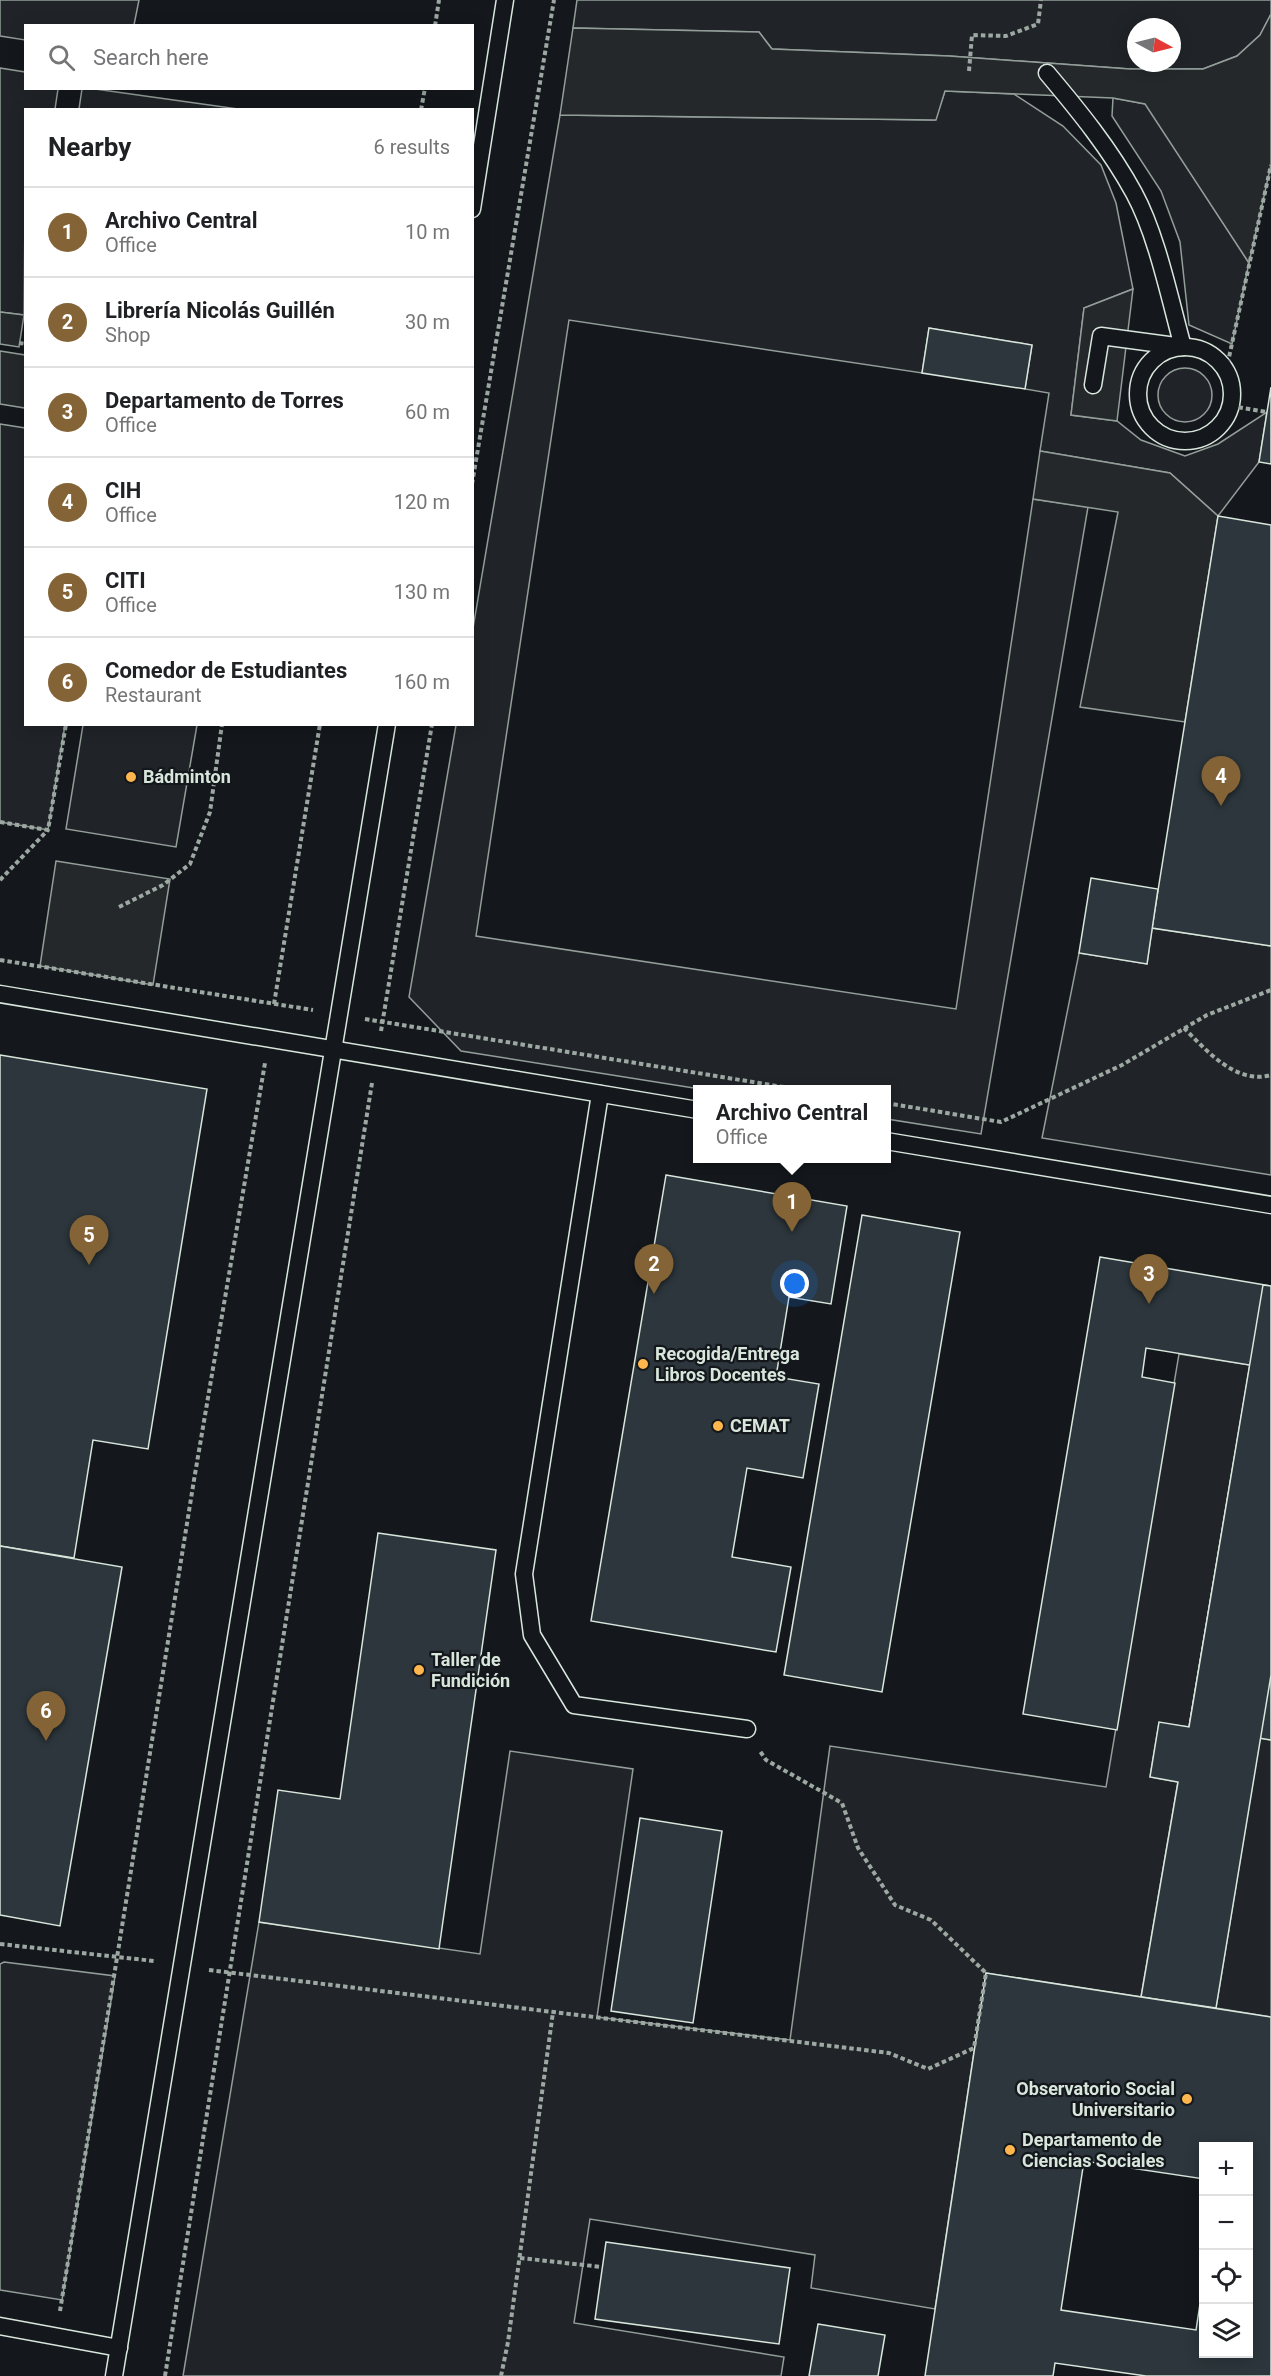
<!DOCTYPE html>
<meta charset="utf-8">
<style>
:root{--surface:#fff;--page:#f6f6f6;--text:#202124;--muted:#757577;--line:#e0e0e0;--accent:#846436}
body{margin:0;font-family:Roboto,sans-serif;background:var(--page);color:var(--text)}
.controls{position:absolute;right:18px;bottom:18px;display:grid;overflow:hidden;border-radius:0px;box-shadow:0 3px 15px #0003}
.controls button{width:54px;height:54px;display:grid;place-items:center;padding:0;border:0;border-bottom:2px solid var(--line);background:var(--surface);color:var(--text);font:30px sans-serif}
.compass{position:absolute;left:1127px;top:18px;width:54px;height:54px;border-radius:50%;background:var(--surface);box-shadow:0 3px 15px #0003;rotate:97deg}
.you{position:absolute;left:795px;top:1284px;width:21px;height:21px;margin:-15px;border:4px solid #fff;border-radius:50%;background:#1a73e8;box-shadow:0 0 0 9px #1a73e833}
.badge{display:grid;place-items:center;width:39px;height:39px;border-radius:50%;background:var(--accent);color:#fff;font-size:20px;font-weight:700}
.pin{position:absolute;translate:-50% -50px;filter:drop-shadow(0 2px 3px #0008)}
.pin::after{content:'';position:absolute;top:32px;width:21px;height:18px;background:inherit;clip-path:polygon(0 0,100% 0,50% 100%)}
.popup{position:absolute;left:693px;top:1085px;width:198px;height:78px;box-sizing:border-box;display:grid;place-content:center;border-radius:0px;background:var(--surface);filter:drop-shadow(0 2px 4px #0005);font-size:20px;white-space:nowrap;color:var(--muted)}
.popup b{font-size:22px;color:var(--text)}
.popup::after{content:'';position:absolute;left:50%;top:100%;margin-left:-12px;border:12px solid transparent;border-top-color:var(--surface)}
.list{margin:0;padding:0;list-style:none}
h2{display:flex;justify-content:space-between;align-items:center;height:78px;margin:0;padding:0 24px;font-size:26px}
h2 small{font-size:20px;font-weight:400;color:var(--muted)}
.list li{display:grid;grid-template-columns:39px 1fr auto;gap:18px;align-items:center;box-sizing:border-box;height:90px;padding:0 24px;border-top:2px solid var(--line)}
.list b{display:block;font-size:22px;white-space:nowrap}
.list p{margin:0;font-size:20px;white-space:nowrap;color:var(--muted)}
.list em{font-size:20px;font-style:normal;color:var(--muted)}
.icon{flex:none;width:33px;height:33px;fill:none;stroke:currentColor;stroke-width:2;stroke-linecap:round;stroke-linejoin:round}
.map{position:relative;flex:none;width:1271px;height:2376px;overflow:hidden}
.search{position:absolute;background:var(--surface);box-shadow:0 3px 15px #0003;left:24px;top:24px;width:450px;height:66px;display:flex;align-items:center;gap:15px;box-sizing:border-box;padding:0 21px;border-radius:0px;color:var(--muted);font-size:22px}
.panel{position:absolute;background:var(--surface);box-shadow:0 3px 15px #0003;left:24px;top:108px;width:450px;height:618px;border-radius:0px}
.map>svg:first-child{display:block}
.green{fill:#202428;stroke:#939e99;stroke-width:1.5;fill-rule:evenodd}
.parking{fill:#24282b;stroke:#939e99;stroke-width:1.5}
.building{fill:#2c363c;stroke:#d8e6dc;stroke-width:1.5;fill-rule:evenodd}
.lines{fill:none;stroke-linecap:round;stroke-linejoin:round}
.service-casing{stroke:#d8e6dc;stroke-width:19}
.path{stroke:#9da8a2;stroke-width:4;stroke-dasharray:4.5 3;stroke-linecap:butt}
.service{stroke:#14181c;stroke-width:16}
.poi-dot{fill:#ffb74d;stroke:#14181c;stroke-width:2}
.labels{text-anchor:middle;stroke-width:4.5;stroke-linejoin:round;paint-order:stroke}
.poi-label{font-size:18px;font-weight:bold;fill:#d8e6dc;stroke:#14181c;text-anchor:start}
</style>
<div class="map">
<svg width="1271" height="2376" viewBox="0 0 1271 2376">
<rect width="100%" height="100%" fill="#14181c"/>
<g class="green">
<path d="M0 0H139L134 25 26 26 25 40 0 36Z"/>
<path d="M577 0H1271V14L1260 35 1237 56 1203 69H1130L949 56 772 49 759 32 573 28ZM1136 27H1172V63H1136Z"/>
<path d="M0 68 25 72 26 88 58 89 55 109 26 110 24 315 0 312Z"/>
<path d="M82 89H95L238 109H79Z"/>
<path d="M945 91 1014 94 1063 126 1101 165 1116 203 1133 289 1084 308 1071 415 1117 421 1141 440 1185 456 1218 444 1267 412 1259 462 1218 516 1170 473 1040 451 1049 393 1025 389 1032 345 929 328 922 373 569 320 476 936 956 1009 1033 499 1088 507 981 1134 887 1119 886 1090 700 1089 461 1051 409 997 456 725 472 724 473 628 560 115 935 120Z"/>
<path d="M1113 98 1146 104 1249 263 1232 344 1189 325 1180 242 1161 191 1112 116Z"/>
<circle cx="1185" cy="395" r="27"/>
<path d="M0 424 25 428 26 724 65 725 48 830 0 822Z"/>
<path d="M83 725H197L176 847 66 829Z"/>
<path d="M1152 928 1271 946V1175L1042 1138 1079 953 1147 964Z"/>
<path d="M1179 1354 1250 1365 1189 1727 1159 1723 1150 1777 1178 1782 1141 1997 986 1973 935 2309 811 2288 815 2255 590 2219 574 2323 784 2357 781 2376H183L259 1922 480 1954 510 1751 633 1769 597 2017 790 2040 830 1746 1106 1787Z"/>
<path d="M1260 1738 1271 1740V2017L1216 2008Z"/>
<path d="M4 1962 115 1976 62 2300 0 2290V1964Z"/>
</g>
<g class="parking">
<path d="M1271 14V165L1249 263 1145 104 1113 98 945 91 936 120 560 115 573 28 759 32 772 49 949 56 1130 69H1203L1237 56 1260 35Z"/>
<path d="M1133 289 1117 421 1071 415 1084 308Z"/>
<path d="M0 312 24 315 19 347 0 344Z"/>
<path d="M0 351 25 355V408L0 404Z"/>
<path d="M1040 451 1170 473 1218 516 1185 722 1080 707 1118 512 1033 499Z"/>
<path d="M56 861 170 879 153 985 40 966Z"/>
</g>
<g class="building">
<path d="M929 328 1032 345 1025 389 922 373Z"/>
<path d="M1271 387V464L1259 462Z"/>
<path d="M1218 516 1271 525V946L1152 928Z"/>
<path d="M1091 878 1158 889 1147 964 1079 953Z"/>
<path d="M0 1055 207 1089 148 1449 93 1440 74 1558 0 1546Z"/>
<path d="M666 1175 847 1206 831 1304 789 1297 776 1377 819 1384 803 1478 747 1468 732 1557 791 1567 776 1652 591 1621Z"/>
<path d="M862 1215 960 1232 882 1692 784 1675Z"/>
<path d="M1100 1257 1271 1286V1740L1189 1727 1250 1365 1146 1348 1142 1377 1175 1383 1117 1730 1023 1714Z"/>
<path d="M1263 1285 1271 1286V1675L1216 2008 1141 1997 1178 1782 1150 1777 1159 1722 1189 1727Z"/>
<path d="M378 1533 496 1550 439 1949 259 1922 278 1790 340 1799Z"/>
<path d="M0 1546 122 1567 60 1926 0 1915Z"/>
<path d="M640 1818 722 1831 693 2023 611 2011Z"/>
<path d="M986 1973 1271 2017V2376H1146L1055 2363 1053 2376H925ZM1204 2146H1248V2354H1204V2278L1196 2330 1061 2310 1084 2161 1204 2179Z"/>
<path d="M606 2242 790 2268 779 2344 595 2319Z"/>
<path d="M818 2324 885 2335 878 2376H809Z"/>
</g>
<g class="lines">
<defs>
<g id="service">
<path d="M1047 73C1079 111 1110 149 1134 193 1157 235 1170 300 1183 347L1101 336 1093 385"/>
<path d="M472 209 505 0"/>
<circle cx="1185" cy="394" r="47"/>
<path d="M0 994 698 1110"/>
<path d="M600 1094 524 1574 532 1635 574 1705 747 1729"/>
<path d="M886 1141 1271 1205"/>
<path d="M0 2326 119 2348"/>
<path d="M114 2376 387 724"/>
</g>
</defs>
<use href="#service" class="service-casing"/>
<g class="path">
<path d="M435 26 439 0"/>
<path d="M969 71 972 35 1006 36 1038 24 1041 0"/>
<path d="M421 110 425 88"/>
<path d="M19 343 26 344"/>
<path d="M1226 371 1271 165"/>
<path d="M1231 406 1267 412"/>
<path d="M472 484 554 0"/>
<path d="M0 822 48 830 66 724"/>
<path d="M0 880 48 830"/>
<path d="M119 907 163 885 190 864 210 812 222 724"/>
<path d="M0 960 313 1010"/>
<path d="M274 1004 320 724"/>
<path d="M365 1019 802 1090"/>
<path d="M1184 1028C1206 1050 1236 1085 1271 1075"/>
<path d="M381 1031 432 724"/>
<path d="M886 1103 1001 1122 1122 1065 1207 1015 1271 990"/>
<path d="M0 1944 154 1961"/>
<path d="M209 1970 889 2053 928 2069 974 2048 986 1973 931 1920 895 1905 858 1848 842 1803 766 1760 760 1751"/>
<path d="M520 2258 602 2267"/>
<path d="M60 2311 194 1480 265 1063"/>
<path d="M165 2376 372 1083"/>
<path d="M501 2376 508 2342 553 2012"/>
</g>
<use href="#service" class="service"/>
</g>
<g class="poi-dot">
<circle cx="131" cy="777" r="6"/>
<circle cx="643" cy="1364" r="6"/>
<circle cx="718" cy="1426" r="6"/>
<circle cx="419" cy="1670" r="6"/>
<circle cx="1187" cy="2099" r="6"/>
<circle cx="1010" cy="2150" r="6"/>
</g>
<g class="labels">
<g class="poi-label">
<text x="143" y="783">Bádminton</text>
<text x="655" y="1360">Recogida/Entrega<tspan x="655" dy="21">Libros Docentes</tspan></text>
<text x="730" y="1432">CEMAT</text>
<text x="431" y="1666">Taller de<tspan x="431" dy="21">Fundición</tspan></text>
<text x="1175" y="2095" text-anchor="end">Observatorio Social<tspan x="1175" dy="21">Universitario</tspan></text>
<text x="1022" y="2146">Departamento de<tspan x="1022" dy="21">Ciencias Sociales</tspan></text>
</g>
</g>
</svg>
<div class="controls">
<button>+</button>
<button>−</button>
<button><svg class="icon" aria-label="locate" viewBox="0 0 24 24"><circle cx="12" cy="12" r="6"/><path d="M12 2v4M12 18v4M2 12h4M18 12h4"/></svg></button>
<button><svg class="icon" aria-label="layers" viewBox="0 0 24 24"><path d="M12 4l9 5-9 5-9-5zM3 14l9 5 9-5"/></svg></button>
</div>
<svg class="compass" viewBox="-18 -18 36 36"><path d="M0-13l5 13h-10z" fill="#e53935"/><path d="M0 13l5-13h-10z" fill="#757577"/></svg>
<div class="you"></div>
<div class="pin badge" style="left:792px;top:1232px">1</div>
<div class="popup"><b>Archivo Central</b>Office</div>
<div class="pin badge" style="left:654px;top:1294px">2</div>
<div class="pin badge" style="left:1149px;top:1304px">3</div>
<div class="pin badge" style="left:1221px;top:806px">4</div>
<div class="pin badge" style="left:89px;top:1265px">5</div>
<div class="pin badge" style="left:46px;top:1741px">6</div>
<div class="search"><svg class="icon" aria-label="search" viewBox="0 0 24 24"><circle cx="10" cy="10" r="6"/><path d="M15 15l6 6"/></svg>Search here</div>
<section class="panel">
<h2>Nearby<small>6 results</small></h2>
<ul class="list">
<li><span class="badge">1</span><div><b>Archivo Central</b><p>Office</p></div><em>10 m</em></li>
<li><span class="badge">2</span><div><b>Librería Nicolás Guillén</b><p>Shop</p></div><em>30 m</em></li>
<li><span class="badge">3</span><div><b>Departamento de Torres</b><p>Office</p></div><em>60 m</em></li>
<li><span class="badge">4</span><div><b>CIH</b><p>Office</p></div><em>120 m</em></li>
<li><span class="badge">5</span><div><b>CITI</b><p>Office</p></div><em>130 m</em></li>
<li><span class="badge">6</span><div><b>Comedor de Estudiantes</b><p>Restaurant</p></div><em>160 m</em></li>
</ul>
</section>
</div>
